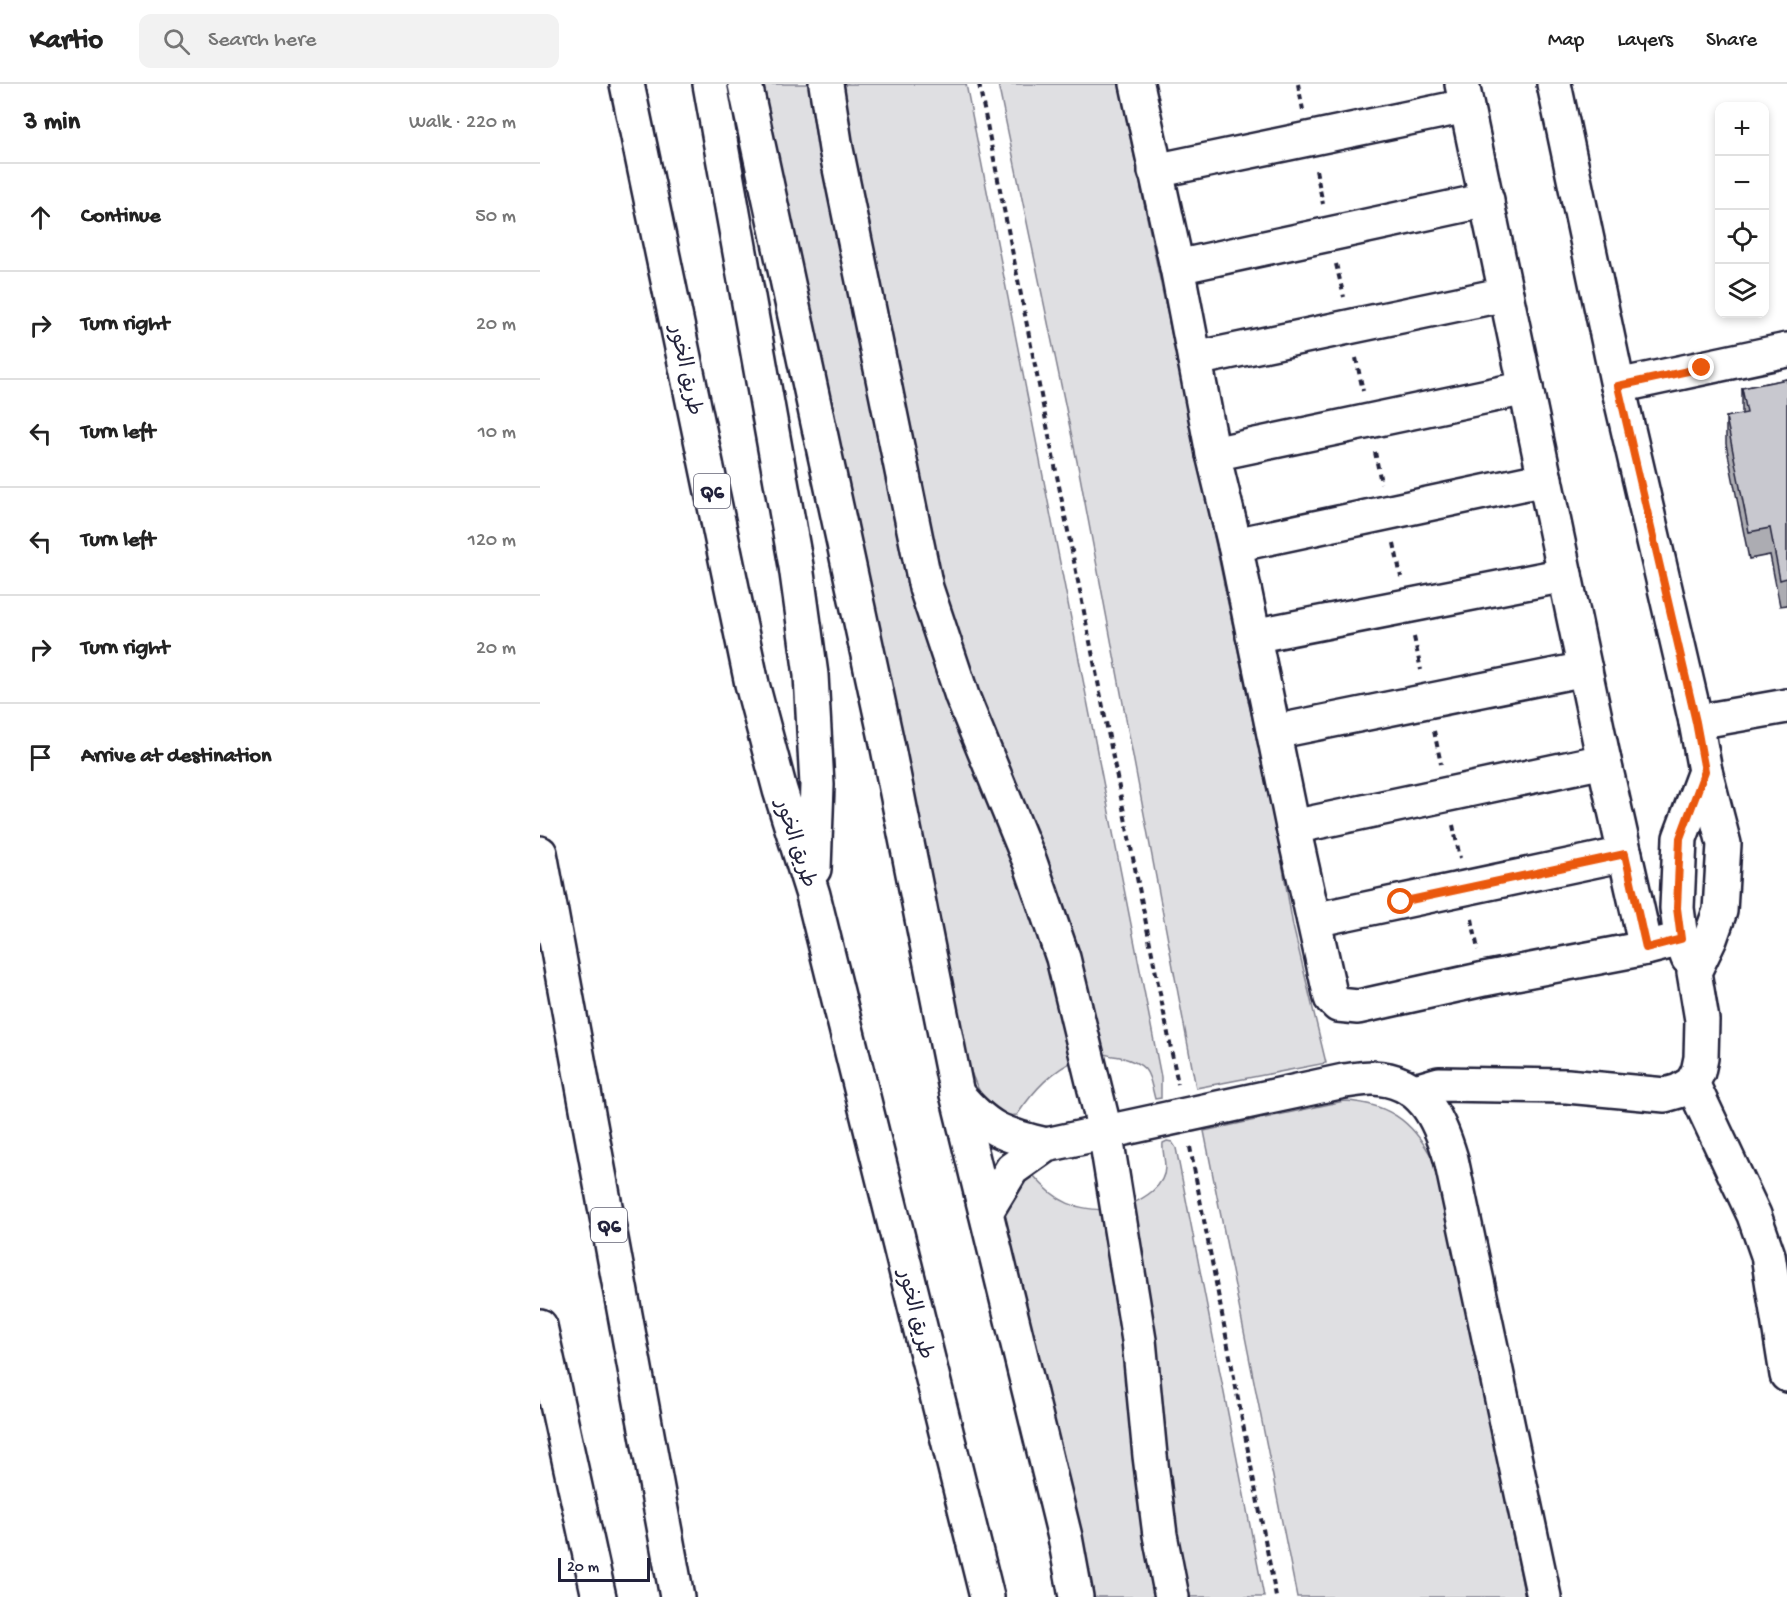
<!DOCTYPE html>
<meta charset="utf-8">
<style>
:root{--surface:#fff;--page:#f2f2f2;--text:#222;--muted:#767676;--line:#e0e0e0}
body{margin:0;font-family:"Gochi Hand","Playpen Sans Arabic",sans-serif;background:var(--page);color:var(--text)}
.controls{position:absolute;right:18px;top:18px;display:grid;overflow:hidden;border-radius:12px;box-shadow:0 3px 9px #0003}
.controls button{width:54px;height:54px;display:grid;place-items:center;padding:0;border:0;border-bottom:2px solid var(--line);background:var(--surface);color:var(--text);font:30px sans-serif}
.scale{position:absolute;left:18px;bottom:15px;width:92px;box-sizing:border-box;padding-left:6px;border:3px solid #22223b;border-top:0;font-size:16px;line-height:21px;white-space:nowrap;color:#22223b;-webkit-text-stroke:4px #fff;paint-order:stroke}
.stop{position:absolute;width:18px;height:18px;margin:-14px;border:4px solid #ea580c;border-radius:50%;background:#fff}
.stop.end{background:#ea580c;border-color:#fff;box-shadow:0 2px 6px #0008}
.list{margin:0;padding:0;list-style:none}
h2{display:flex;justify-content:space-between;align-items:center;height:78px;margin:0;padding:0 24px;font-size:26px}
h2 small{font-size:20px;font-weight:400;color:var(--muted)}
.list li{display:grid;grid-template-columns:39px 1fr auto;gap:18px;align-items:center;box-sizing:border-box;height:108px;padding:0 24px;border-top:2px solid var(--line)}
.list b{display:block;font-size:22px;white-space:nowrap}
.list em{font-size:20px;font-style:normal;color:var(--muted)}
.icon{flex:none;width:33px;height:33px;fill:none;stroke:currentColor;stroke-width:2;stroke-linecap:round;stroke-linejoin:round}
.map{position:relative;flex:none;width:1247px;height:1513px;overflow:hidden}
header{display:flex;align-items:center;gap:36px;box-sizing:border-box;height:84px;padding:0 30px;background:var(--surface);border-bottom:2px solid var(--line)}
header strong{font-size:28px}
nav{display:flex;gap:33px;margin-inline-start:auto;font-size:21px}
.search{width:420px;height:54px;background:var(--page);display:flex;align-items:center;gap:15px;box-sizing:border-box;padding:0 21px;border-radius:12px;color:var(--muted);font-size:22px}
main{display:flex}
aside{flex:1;background:var(--surface)}
.map>svg:first-child{display:block}
.green{fill:#dfdfe2;stroke:#80808e;stroke-width:1.5}
.lines{fill:none;stroke-linecap:round;stroke-linejoin:round}
.minor-casing{stroke:#22223b;stroke-width:38}
.highway-casing{stroke:#22223b;stroke-width:38}
.path{stroke:#22223b;stroke-width:4;stroke-dasharray:6 4.5;stroke-linecap:butt}
.minor{stroke:#fff;stroke-width:33}
.highway{stroke:#fff;stroke-width:33}
.wall{fill:#acacb2;stroke:#22223b;stroke-width:1.5}
.building{fill:#c8c8cf;stroke:#22223b;stroke-width:1.5}
.route{stroke:#ea580c;stroke-width:8}
.labels{text-anchor:middle;stroke-width:4.5;stroke-linejoin:round;paint-order:stroke}
.shield{fill:#fff;stroke:#646476;stroke-width:1.5}
.shield-label{font-size:20px;font-weight:bold;fill:#22223b}
.street-label{font-size:21px;fill:#22223b;stroke:#fff}
</style>
<header>
<strong>Kartio</strong>
<div class="search"><svg class="icon" aria-label="search" viewBox="0 0 24 24"><circle cx="10" cy="10" r="6"/><path d="M15 15l6 6"/></svg>Search here</div>
<nav><a>Map</a><a>Layers</a><a>Share</a></nav>
</header>
<main>
<aside>
<h2>3 min<small>Walk · 220 m</small></h2>
<ul class="list">
<li><svg class="icon" aria-label="ahead" viewBox="0 0 24 24"><path d="M12 20V5M6 11l6-6 6 6"/></svg><div><b>Continue</b></div><em>50 m</em></li>
<li><svg class="icon" aria-label="right" viewBox="0 0 24 24"><path d="M7 20v-9h11M14 6l5 5-5 5"/></svg><div><b>Turn right</b></div><em>20 m</em></li>
<li><svg class="icon" aria-label="left" viewBox="0 0 24 24"><path d="M17 20v-9H6M10 6l-5 5 5 5"/></svg><div><b>Turn left</b></div><em>10 m</em></li>
<li><svg class="icon" aria-label="left" viewBox="0 0 24 24"><path d="M17 20v-9H6M10 6l-5 5 5 5"/></svg><div><b>Turn left</b></div><em>120 m</em></li>
<li><svg class="icon" aria-label="right" viewBox="0 0 24 24"><path d="M7 20v-9h11M14 6l5 5-5 5"/></svg><div><b>Turn right</b></div><em>20 m</em></li>
<li><svg class="icon" aria-label="arrive" viewBox="0 0 24 24"><path d="M6 21V4h12l-3 4 3 4H6"/></svg><div><b>Arrive at destination</b></div></li>
</ul>
</aside>
<div class="map">
<svg width="1247" height="1513" viewBox="0 0 1247 1513">
<rect width="100%" height="100%" fill="#fff"/>
<filter id="ink" filterUnits="userSpaceOnUse"><feTurbulence type="fractalNoise" baseFrequency=".0167" numOctaves="2"/><feDisplacementMap in="SourceGraphic" scale="12" xChannelSelector="R" yChannelSelector="G"/><feConvolveMatrix kernelMatrix="1 2 1 2 8 2 1 2 1" color-interpolation-filters="sRGB"/></filter>
<g filter="url(#ink)">
<g class="green">
<path d="M223 0H279L352 390 482 781 540 974C512 986 494 1006 477 1031 442 1037 428 981 421 956L233 68Z"/>
<path d="M296 0H426L621 993V1014L615 1015C608 988 610 981 580 973 573 971 568 973 562 968L396 500Z"/>
<path d="M458 0H579L740 767 753 842 786 979 656 1004 538 382Z"/>
<path d="M804 1017C853 1019 877 1042 898 1085L985 1513H757L664 1047Z"/>
<path d="M627 1057 632 1058 636 1064 724 1513H640L588 1122C604 1114 625 1103 625 1083 625 1074 622 1067 623 1059Z"/>
<path d="M493 1091C518 1120 535 1126 573 1126L621 1513H550L461 1129 471 1106Z"/>
</g>
<g class="lines">
<defs>
<g id="minor">
<path d="M286 0 296 65 386 504 422 612 490 778 523 874 565 1047 599 1256 610 1372 620 1451 632 1513"/>
<path d="M597 0 637 183 673 370 695 461 753 743 791 914 798 921 818 923 944 895 1106 864 1141 855"/>
<path d="M922 0 1064 677 1106 864"/>
<path d="M615 87 926 22"/>
<path d="M637 183 947 116"/>
<path d="M655 275 966 210"/>
<path d="M1078 302 1247 266"/>
<path d="M673 370 986 304"/>
<path d="M695 461 1005 395"/>
<path d="M713 552 1025 491"/>
<path d="M1156 638 1247 622"/>
<path d="M734 648 1045 585"/>
<path d="M753 743 1064 677"/>
<path d="M774 836 1085 770"/>
<path d="M1148 874 1141 855 1137 824 1140 754 1165 687"/>
<path d="M1152 999 1214 1131 1228 1171 1247 1291"/>
<path d="M875 1007 899 1000 1027 1002 1125 1011 1139 1007 1152 999 1158 988 1161 974 1162 936 1154 888 1170 855 1180 827 1184 760 1165 687 1156 638 1078 302 1014 0"/>
<path d="M417 1010C448 1046 461 1050 506 1061"/>
<path d="M446 1128 472 1085 506 1061 804 997C813 996 823 994 832 994 882 995 899 1034 911 1075L1004 1513"/>
</g>
<g id="highway">
<path d="M87 0 212 600 240 706 273 811 447 1513"/>
<path d="M170 0 256 482 271 591 277 701 274 785"/>
<path d="M205 0 347 659 417 1010 525 1453 536 1513"/>
<path d="M0 769 137 1513"/>
<path d="M0 1242 59 1513"/>
</g>
</defs>
<use href="#minor" class="minor-casing"/>
<use href="#highway" class="highway-casing"/>
<g class="path">
<path d="M439 0 638 1000"/>
<path d="M758 0 763 26"/>
<path d="M776 86 783 120"/>
<path d="M796 180 804 213"/>
<path d="M816 274 823 307"/>
<path d="M835 368 841 399"/>
<path d="M854 459 861 493"/>
<path d="M874 553 881 586"/>
<path d="M894 647 901 680"/>
<path d="M913 741 920 774"/>
<path d="M932 835 938 866"/>
<path d="M650 1063 736 1513"/>
</g>
<use href="#minor" class="minor"/>
<use href="#highway" class="highway"/>
</g>
<path class="wall" d="M1247 295V521L1240 522 1230 471 1209 475 1186 360V333L1202 330V304Z"/>
<path class="building" d="M1247 295V494L1240 496 1230 444 1209 448 1186 333 1207 329 1202 304Z"/>
</g>
<g class="lines" filter="url(#ink)">
<path class="route" d="M861 818 1085 770 1106 864 1141 855 1137 824 1140 754 1165 687 1156 638 1078 302 1162 284"/>
</g>
<g class="labels">
<g class="shield">
<rect x="154" y="390" width="36" height="34" rx="4.5"/>
<rect x="51" y="1124" width="36" height="34" rx="4.5"/>
</g>
<g class="shield-label">
<text x="172" y="414">Q6</text>
<text x="69" y="1148">Q6</text>
</g>
<g class="street-label">
<text transform="translate(147 286) rotate(78)" y="7">طريق الخور</text>
<text transform="translate(257 759) rotate(72)" y="7">طريق الخور</text>
<text transform="translate(377 1230) rotate(76)" y="7">طريق الخور</text>
</g>
</g>
</svg>
<div class="controls">
<button>+</button>
<button>−</button>
<button><svg class="icon" aria-label="locate" viewBox="0 0 24 24"><circle cx="12" cy="12" r="6"/><path d="M12 2v4M12 18v4M2 12h4M18 12h4"/></svg></button>
<button><svg class="icon" aria-label="layers" viewBox="0 0 24 24"><path d="M12 4l9 5-9 5-9-5zM3 14l9 5 9-5"/></svg></button>
</div>
<div class="scale">20 m</div>
<div class="stop" style="left:861px;top:818px"></div>
<div class="stop end" style="left:1162px;top:284px"></div>
</div>
</main>
